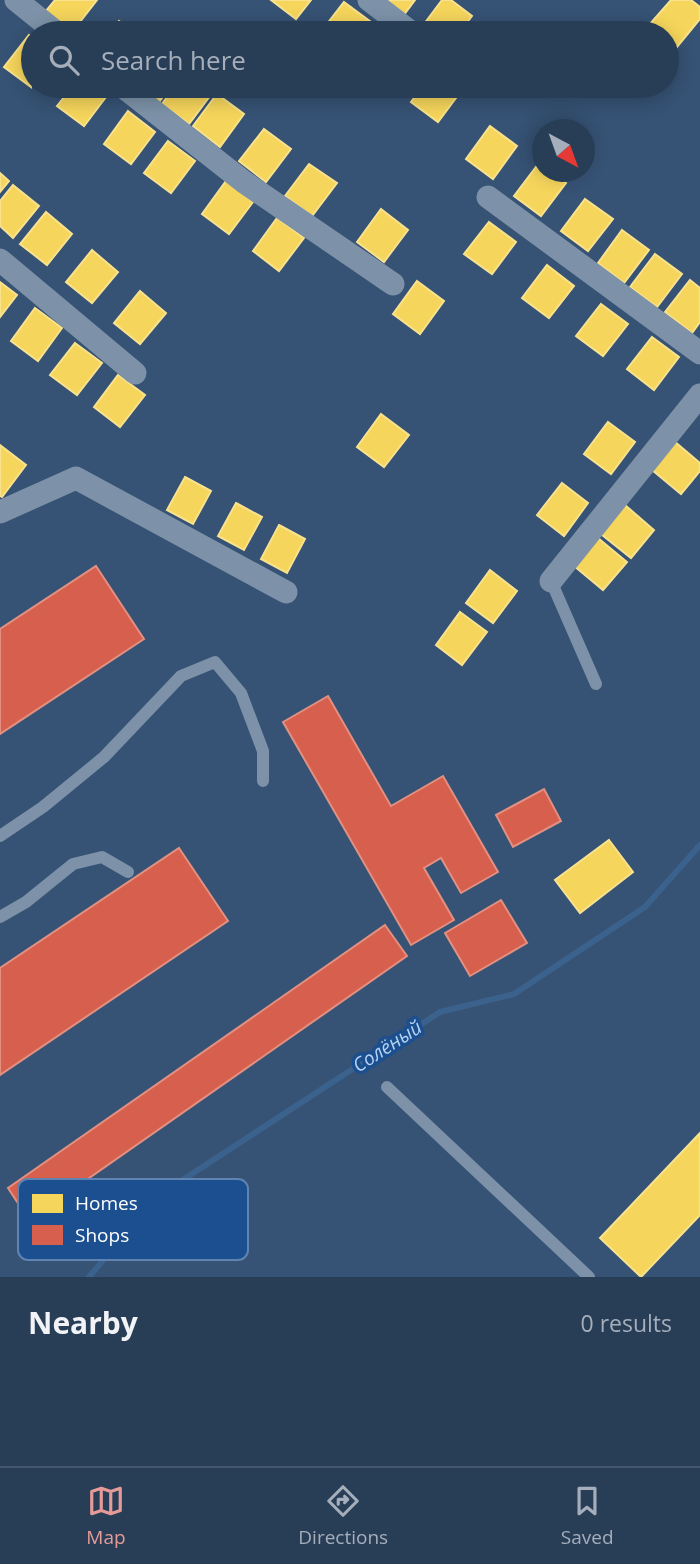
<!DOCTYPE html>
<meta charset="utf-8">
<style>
:root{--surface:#283e57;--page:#344961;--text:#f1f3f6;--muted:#a5aeba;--line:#44576d;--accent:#e69b98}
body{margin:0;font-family:"Open Sans",sans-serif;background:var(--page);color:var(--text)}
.compass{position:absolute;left:532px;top:119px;width:63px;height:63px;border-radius:50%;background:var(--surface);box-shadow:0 4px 18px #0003;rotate:139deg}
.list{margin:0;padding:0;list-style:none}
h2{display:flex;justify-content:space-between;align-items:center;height:91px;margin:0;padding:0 28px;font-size:30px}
h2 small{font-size:23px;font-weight:400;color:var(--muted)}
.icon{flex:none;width:38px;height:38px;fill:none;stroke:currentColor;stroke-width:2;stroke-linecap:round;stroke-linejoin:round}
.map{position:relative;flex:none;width:700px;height:1277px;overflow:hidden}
.search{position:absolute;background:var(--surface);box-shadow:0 4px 18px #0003;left:21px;right:21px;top:21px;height:77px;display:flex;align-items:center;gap:18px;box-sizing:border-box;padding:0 24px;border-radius:38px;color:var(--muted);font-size:26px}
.sheet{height:189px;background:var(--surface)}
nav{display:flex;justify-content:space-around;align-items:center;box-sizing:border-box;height:98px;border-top:2px solid var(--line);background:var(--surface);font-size:19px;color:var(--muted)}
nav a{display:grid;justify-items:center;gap:4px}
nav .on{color:var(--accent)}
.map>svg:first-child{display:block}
.homes{fill:#f6d55c;stroke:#f9e28d;stroke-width:2}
.shops{fill:#d6604d;stroke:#e29082;stroke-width:2}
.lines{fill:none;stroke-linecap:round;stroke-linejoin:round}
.stream{stroke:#3b618d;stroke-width:6}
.service{stroke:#7d92a8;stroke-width:12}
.minor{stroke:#7d92a8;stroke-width:23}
.labels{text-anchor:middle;stroke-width:7;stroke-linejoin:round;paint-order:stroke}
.water-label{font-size:19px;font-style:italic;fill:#b5d3f5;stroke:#1b4f8f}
.key{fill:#1b4f8f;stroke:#5f84b1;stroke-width:2}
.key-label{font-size:19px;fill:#fff}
</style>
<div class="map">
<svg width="700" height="1277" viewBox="0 0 700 1277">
<rect width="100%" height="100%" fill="#365274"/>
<g class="homes">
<path d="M55 0H97L72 32 45 12Z"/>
<path d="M271 0H311L296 19Z"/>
<path d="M381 0H415L403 16Z"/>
<path d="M442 0H451L472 16 459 33H428L421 28Z"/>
<path d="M671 0H691L700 7V19L677 47 667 38V33H661L650 24Z"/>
<path d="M344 2 371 22 363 33H320Z"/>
<path d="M119 21 135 33H110Z"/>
<path d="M29 35 33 38 31 87 4 67Z"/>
<path d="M73 86H98L109 93 84 126 57 106Z"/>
<path d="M138 86H171L159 102Z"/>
<path d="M175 86H205L213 92 189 124 162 104Z"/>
<path d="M423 86H457L462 90 438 122 411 102Z"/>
<path d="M217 94 244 114 220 147 193 126Z"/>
<path d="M128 111 155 132 131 164 104 144Z"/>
<path d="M490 126 517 146 493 179 466 159Z"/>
<path d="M264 129 291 149 266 182 239 161Z"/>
<path d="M168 141 195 161 171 193 144 173Z"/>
<path d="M539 163 542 166V172H550L566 183 541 216 514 196Z"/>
<path d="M309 164 337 183 312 216 285 196Z"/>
<path d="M0 173 9 181 0 192Z"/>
<path d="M226 181 253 202 229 234 202 214Z"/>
<path d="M13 185 39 206 13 238 0 226V201Z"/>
<path d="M585 199 613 219 588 251 561 231Z"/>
<path d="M381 209 408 230 384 262 357 242Z"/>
<path d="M46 212 72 234 47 265 20 244Z"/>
<path d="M277 218 304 238 279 271 253 251Z"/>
<path d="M489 222 516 242 492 274 464 254Z"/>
<path d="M622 230 649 250 624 283 598 263Z"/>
<path d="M92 250 118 272 92 303 66 282Z"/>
<path d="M655 254 682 274 657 307 630 287Z"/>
<path d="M547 265 574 286 549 318 522 298Z"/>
<path d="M690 280 700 288V322L692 333 665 312Z"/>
<path d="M417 281 444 301 420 334 393 314Z"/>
<path d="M0 282 17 295 0 317Z"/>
<path d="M140 291 166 313 140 344 114 323Z"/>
<path d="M601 304 628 324 603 356 576 336Z"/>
<path d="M35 308 62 328 38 361 11 341Z"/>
<path d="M652 337 679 357 654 390 627 369Z"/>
<path d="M75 343 102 363 77 395 50 375Z"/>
<path d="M118 375 145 395 120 427 94 407Z"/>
<path d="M381 414 409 435 384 467 357 447Z"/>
<path d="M608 422 635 442 611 474 584 454Z"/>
<path d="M674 441 700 463V471L681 494 651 469Z"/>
<path d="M0 445 26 465 2 497 0 496Z"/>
<path d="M185 477 211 491 193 524 167 510Z"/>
<path d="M562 483 588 503 564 536 537 515Z"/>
<path d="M236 503 262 517 244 550 218 536Z"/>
<path d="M625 505 654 530 631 558 601 534Z"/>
<path d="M279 525 305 539 287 573 261 559Z"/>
<path d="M598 538 627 562 603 590 574 566Z"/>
<path d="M490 570 517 591 493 623 466 603Z"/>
<path d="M460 612 487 632 462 665 436 645Z"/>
<path d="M609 840 633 872 580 913 555 880Z"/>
<path d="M700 1133V1215L641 1277 600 1238Z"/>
</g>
<g class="shops">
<path d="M96 566 144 639 0 734V629Z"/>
<path d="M328 696 391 806 443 776 498 872 461 893 441 858 424 868 454 920 411 945 283 722Z"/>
<path d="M544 789 561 821 513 847 496 815Z"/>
<path d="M179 848 228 921 0 1075V968Z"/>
<path d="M501 900 527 943 470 976 445 933Z"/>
<path d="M385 925 407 956 29 1220 8 1188Z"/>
</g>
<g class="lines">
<path class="stream" d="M89 1277 158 1196 440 1012 514 994 645 907 700 845"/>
<g class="service">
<path d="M551 581 596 684"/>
<path d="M0 836 43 807 104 757 181 676 215 662 241 693 263 751V781"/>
<path d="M0 917 26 902 73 864 102 857 128 872"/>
<path d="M387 1087 589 1277"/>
</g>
<g class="minor">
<path d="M16 0 57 33"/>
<path d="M369 0 412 33"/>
<path d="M122 86 244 182 393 284"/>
<path d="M488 197 700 353"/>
<path d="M0 260 135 373"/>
<path d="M0 512 76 478 286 592"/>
<path d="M551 581 700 395"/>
</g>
</g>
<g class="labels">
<g class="water-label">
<text transform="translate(387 1046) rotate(-33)" y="7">Солёный</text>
</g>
</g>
<rect x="18" y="1179" width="230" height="81" rx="10" class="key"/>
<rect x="32" y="1194" width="31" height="19" fill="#f6d55c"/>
<rect x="32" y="1225" width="31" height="20" fill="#d6604d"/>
<g class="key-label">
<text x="75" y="1210">Homes</text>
<text x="75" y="1242">Shops</text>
</g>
</svg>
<svg class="compass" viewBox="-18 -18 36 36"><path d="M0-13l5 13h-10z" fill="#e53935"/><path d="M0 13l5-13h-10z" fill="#a5aeba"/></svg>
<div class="search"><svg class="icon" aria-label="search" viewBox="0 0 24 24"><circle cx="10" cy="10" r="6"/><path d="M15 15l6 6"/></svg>Search here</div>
</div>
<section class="sheet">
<h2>Nearby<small>0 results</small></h2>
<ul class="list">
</ul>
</section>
<nav>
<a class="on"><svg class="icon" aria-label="map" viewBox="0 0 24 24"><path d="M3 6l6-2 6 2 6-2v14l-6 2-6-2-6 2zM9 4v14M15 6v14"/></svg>Map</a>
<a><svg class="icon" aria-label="directions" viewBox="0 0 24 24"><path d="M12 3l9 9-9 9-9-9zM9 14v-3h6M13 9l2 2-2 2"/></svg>Directions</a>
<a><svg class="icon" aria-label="saved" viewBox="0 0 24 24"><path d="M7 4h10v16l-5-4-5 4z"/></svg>Saved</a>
</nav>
